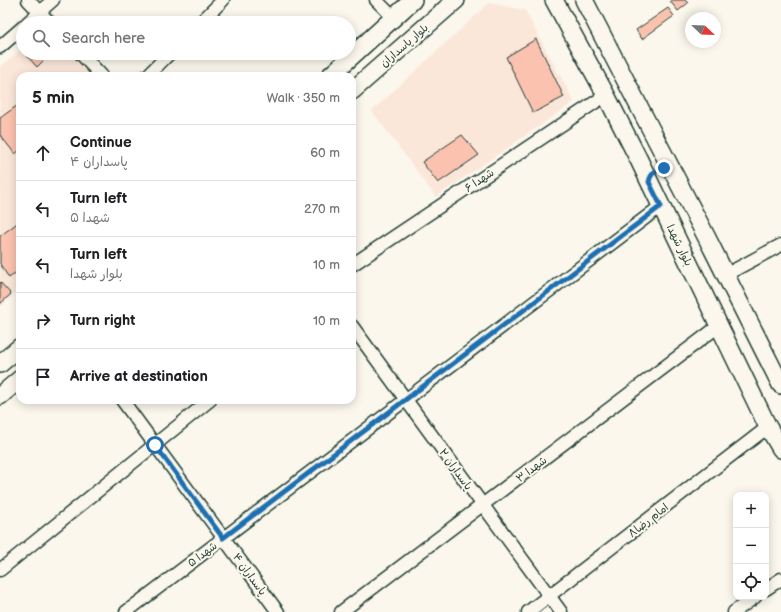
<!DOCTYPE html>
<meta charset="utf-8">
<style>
:root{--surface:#fff;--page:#f2f2f2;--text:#202124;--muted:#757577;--line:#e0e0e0}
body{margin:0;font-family:"Balsamiq Sans","Playpen Sans Arabic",sans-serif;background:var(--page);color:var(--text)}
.controls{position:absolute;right:12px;bottom:12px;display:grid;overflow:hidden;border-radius:8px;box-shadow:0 2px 10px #0003}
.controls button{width:36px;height:36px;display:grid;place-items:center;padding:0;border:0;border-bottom:1px solid var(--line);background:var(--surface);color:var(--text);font:20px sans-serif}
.compass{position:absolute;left:685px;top:12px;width:36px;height:36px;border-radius:50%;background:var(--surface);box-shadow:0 2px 10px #0003;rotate:113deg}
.stop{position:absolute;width:12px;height:12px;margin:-9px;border:3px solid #1f6fb2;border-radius:50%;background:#fff}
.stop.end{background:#1f6fb2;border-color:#fff;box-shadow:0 1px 4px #0008}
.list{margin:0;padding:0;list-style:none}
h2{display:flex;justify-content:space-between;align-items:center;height:52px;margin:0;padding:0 16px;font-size:17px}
h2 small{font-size:13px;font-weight:400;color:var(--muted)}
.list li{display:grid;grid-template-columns:26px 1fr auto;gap:12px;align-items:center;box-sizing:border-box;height:56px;padding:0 16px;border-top:1px solid var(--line)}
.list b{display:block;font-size:15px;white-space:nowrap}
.list p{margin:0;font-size:13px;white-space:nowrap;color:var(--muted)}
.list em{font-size:13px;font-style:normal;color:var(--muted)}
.icon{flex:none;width:22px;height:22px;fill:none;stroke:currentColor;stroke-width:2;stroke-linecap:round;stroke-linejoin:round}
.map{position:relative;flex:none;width:781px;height:612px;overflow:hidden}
.search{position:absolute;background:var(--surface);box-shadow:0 2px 10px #0003;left:16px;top:16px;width:340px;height:44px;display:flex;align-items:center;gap:10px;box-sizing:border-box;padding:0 14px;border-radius:22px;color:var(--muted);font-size:15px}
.panel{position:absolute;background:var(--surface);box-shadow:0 2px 10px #0003;left:16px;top:72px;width:340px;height:332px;border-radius:12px}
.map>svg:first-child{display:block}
.built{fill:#fbe7da}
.building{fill:#fbc3af;stroke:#1f3d34}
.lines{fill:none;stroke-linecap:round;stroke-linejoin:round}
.street-casing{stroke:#1f3d34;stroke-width:15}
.secondary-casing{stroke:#1f3d34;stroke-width:20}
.street{stroke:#fbf7ec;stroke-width:12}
.secondary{stroke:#fbf7ec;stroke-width:17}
.route{stroke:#1f6fb2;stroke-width:5}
.labels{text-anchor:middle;stroke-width:4;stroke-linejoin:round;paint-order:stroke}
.street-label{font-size:11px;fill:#1f3d34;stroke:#fbf7ec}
</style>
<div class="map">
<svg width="781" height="612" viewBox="0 0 781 612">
<rect width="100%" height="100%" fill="#fbf7ec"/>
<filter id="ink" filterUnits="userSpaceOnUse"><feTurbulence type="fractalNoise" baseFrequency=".025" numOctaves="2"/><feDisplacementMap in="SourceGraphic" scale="8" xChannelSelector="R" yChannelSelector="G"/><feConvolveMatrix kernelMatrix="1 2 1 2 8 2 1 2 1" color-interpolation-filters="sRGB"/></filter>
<g filter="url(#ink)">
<g class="built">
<path d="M489 3 525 10 574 102 436 197 372 111Z"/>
<path d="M23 48V53H70L92 76H20V289L0 307V67Z"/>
</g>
<g class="building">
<path d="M672 0H685L688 3 678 11 670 1Z"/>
<path d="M668 8 674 16 642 39 636 30Z"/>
<path d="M536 39 564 97 533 113 506 57Z"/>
<path d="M28 53H51L37 67 26 55Z"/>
<path d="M18 105 20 107V150L15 154 0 135V118Z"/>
<path d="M462 135 479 155 438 183 422 162Z"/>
<path d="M20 221V269L9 278 0 264V236Z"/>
<path d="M0 282 11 294 0 304Z"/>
</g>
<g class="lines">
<defs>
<g id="street">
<path d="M28 0 50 23"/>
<path d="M376 0 394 18"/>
<path d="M27 23 53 0"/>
<path d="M200 23 223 0"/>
<path d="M0 47 23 27"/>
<path d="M80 53 102 76"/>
<path d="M147 76 170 53"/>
<path d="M352 265 606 95"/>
<path d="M725 275 781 245"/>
<path d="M352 326 561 612"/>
<path d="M122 400 278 612"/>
<path d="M0 570 210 400"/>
<path d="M766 589 781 579"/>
<path d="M126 612 661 206"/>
<path d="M341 612 720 325"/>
<path d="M528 612 768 427"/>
<path d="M734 612 755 597"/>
</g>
<g id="secondary">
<path d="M554 0 606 95 638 158 768 427 781 449"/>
<path d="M584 0 707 238 781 385"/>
<path d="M330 76 413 0"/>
<path d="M352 91 456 0"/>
<path d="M0 364 20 347"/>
<path d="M0 396 20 379"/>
</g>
</defs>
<use href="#street" class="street-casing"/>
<use href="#secondary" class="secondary-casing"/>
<use href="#street" class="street"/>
<use href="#secondary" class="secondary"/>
</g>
</g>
<g class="lines" filter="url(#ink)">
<path class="route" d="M155 445 223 538 661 206 649 182C651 172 656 171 664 168"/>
</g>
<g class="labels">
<g class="street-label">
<text transform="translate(404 45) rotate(-41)" y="4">بلوار پاسداران</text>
<text transform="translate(479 180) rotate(-34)" y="4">شهدا ۶</text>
<text transform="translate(680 245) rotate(64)" y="4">بلوار شهدا</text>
<text transform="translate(456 469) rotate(54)" y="4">پاسداران ۲</text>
<text transform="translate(531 469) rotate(-37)" y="4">شهدا ۳</text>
<text transform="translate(648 520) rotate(-38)" y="4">امام رضا۸</text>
<text transform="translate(202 554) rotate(-37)" y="4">شهدا ۵</text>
<text transform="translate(250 574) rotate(54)" y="4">پاسداران ۴</text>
</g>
</g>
</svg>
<div class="controls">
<button>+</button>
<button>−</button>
<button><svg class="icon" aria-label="locate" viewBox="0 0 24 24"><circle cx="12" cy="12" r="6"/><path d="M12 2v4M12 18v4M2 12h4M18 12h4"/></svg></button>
</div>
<svg class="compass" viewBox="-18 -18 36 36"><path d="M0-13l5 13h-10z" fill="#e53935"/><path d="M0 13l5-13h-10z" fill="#757577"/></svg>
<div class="stop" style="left:155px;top:445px"></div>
<div class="stop end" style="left:664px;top:168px"></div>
<div class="search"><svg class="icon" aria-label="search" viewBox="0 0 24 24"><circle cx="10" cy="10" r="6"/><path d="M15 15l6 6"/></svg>Search here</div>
<section class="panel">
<h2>5 min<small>Walk · 350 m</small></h2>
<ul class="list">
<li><svg class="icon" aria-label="ahead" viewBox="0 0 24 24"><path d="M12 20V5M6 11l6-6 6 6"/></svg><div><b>Continue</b><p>پاسداران ۴</p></div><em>60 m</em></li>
<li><svg class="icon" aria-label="left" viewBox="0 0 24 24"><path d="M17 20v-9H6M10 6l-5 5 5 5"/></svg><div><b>Turn left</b><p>شهدا ۵</p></div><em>270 m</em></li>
<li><svg class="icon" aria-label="left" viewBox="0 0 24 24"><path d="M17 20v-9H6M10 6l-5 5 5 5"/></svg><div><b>Turn left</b><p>بلوار شهدا</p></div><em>10 m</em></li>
<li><svg class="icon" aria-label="right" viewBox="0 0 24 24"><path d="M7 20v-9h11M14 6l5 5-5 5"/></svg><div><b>Turn right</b></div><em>10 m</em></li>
<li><svg class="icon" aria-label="arrive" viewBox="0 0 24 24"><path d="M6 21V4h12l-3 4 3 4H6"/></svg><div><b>Arrive at destination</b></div></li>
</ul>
</section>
</div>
